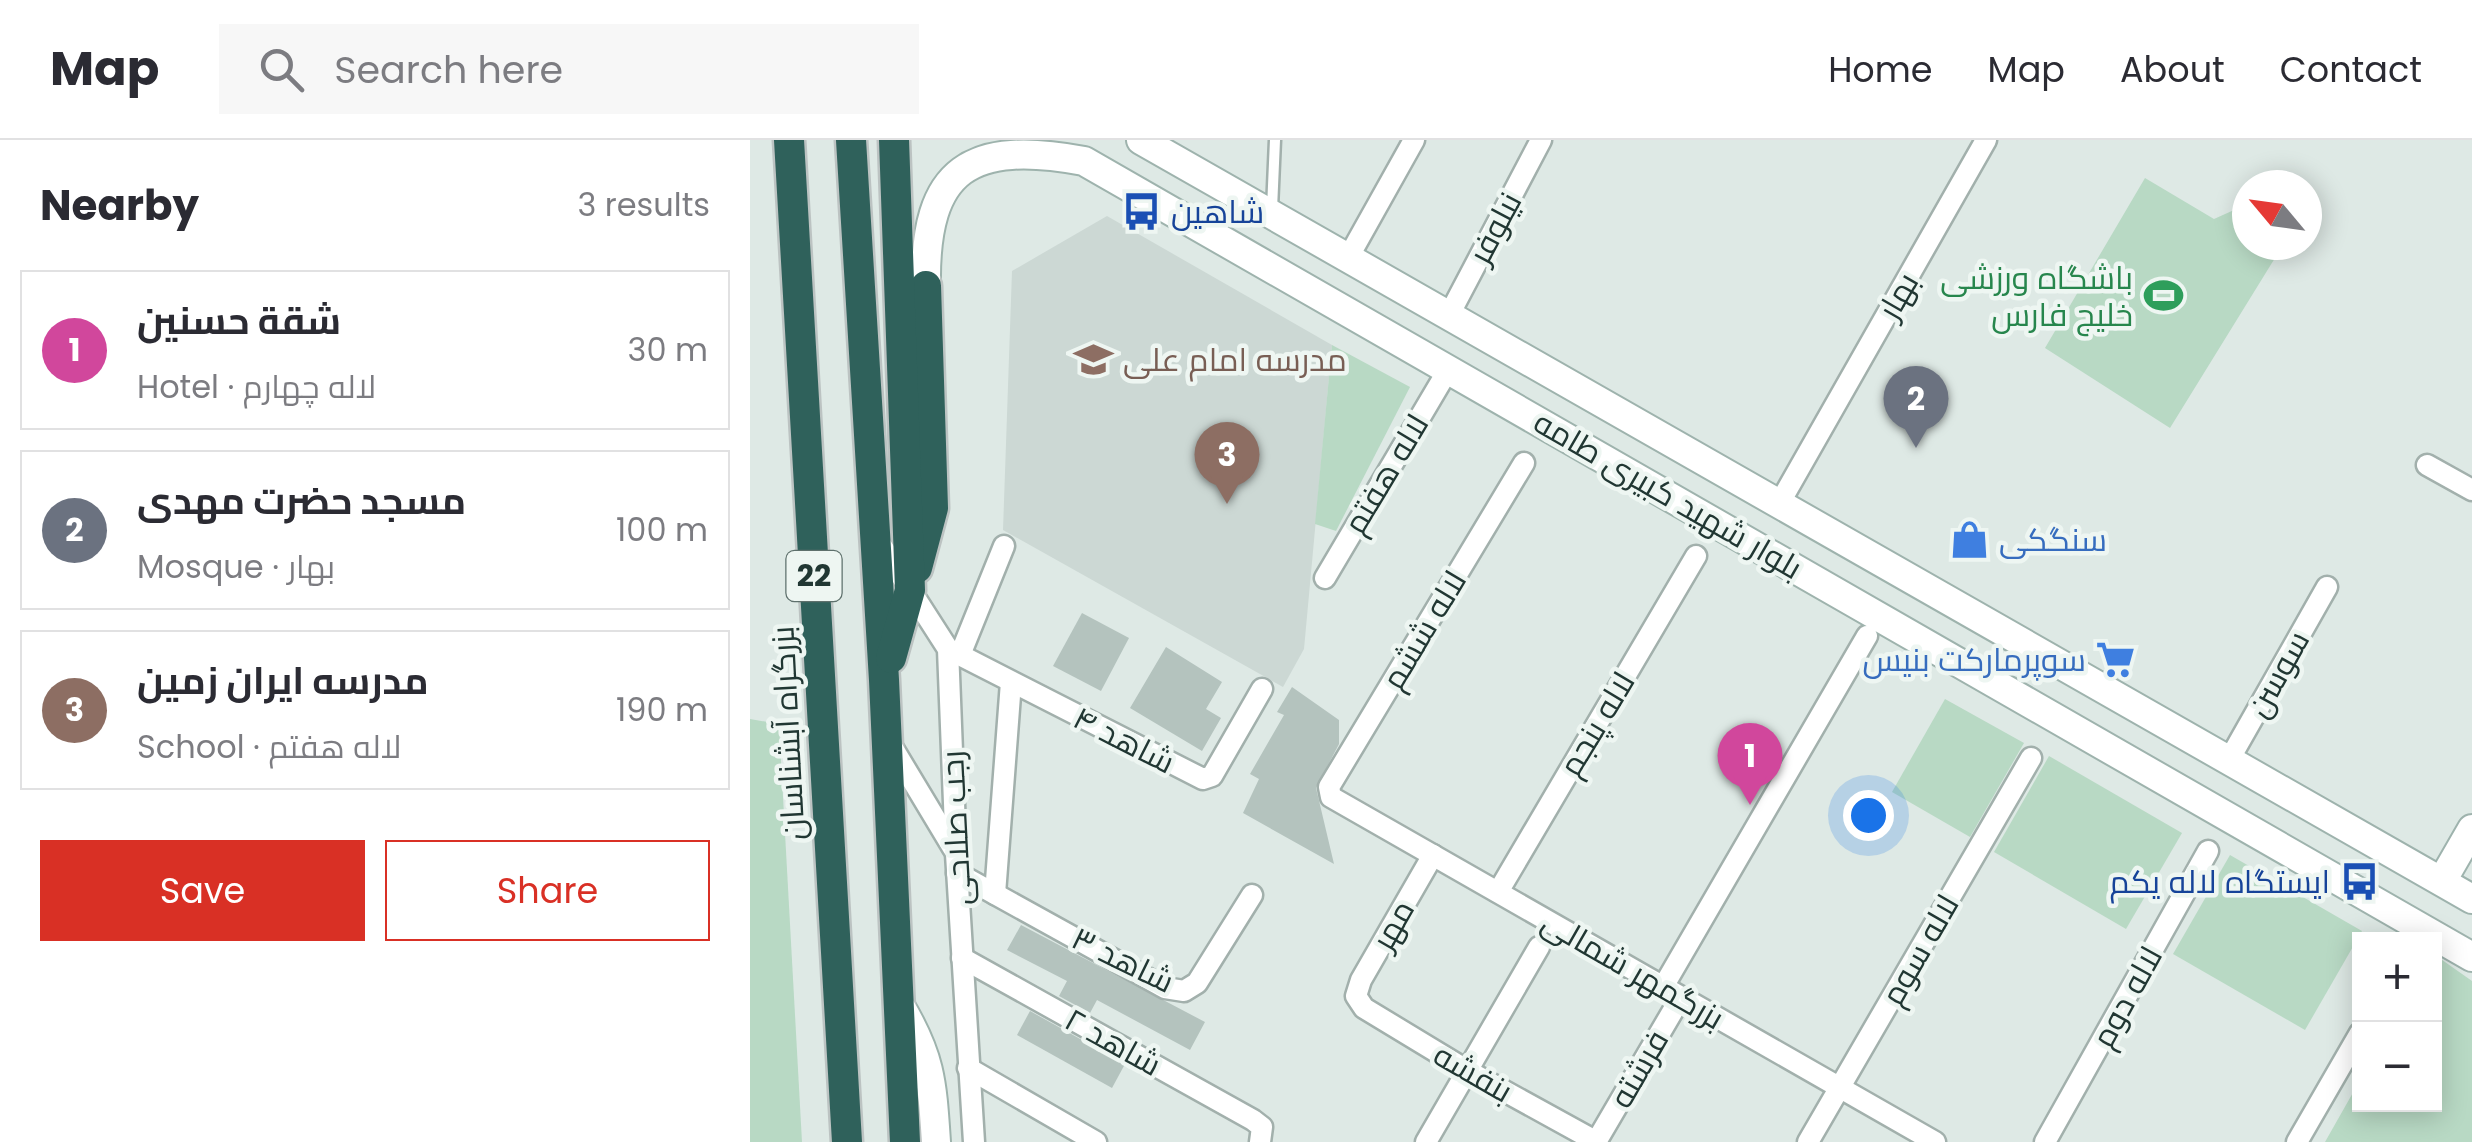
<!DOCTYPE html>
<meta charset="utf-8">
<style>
:root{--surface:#fff;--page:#f7f7f7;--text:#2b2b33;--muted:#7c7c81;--line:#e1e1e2;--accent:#d93025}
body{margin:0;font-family:Poppins,Cairo,sans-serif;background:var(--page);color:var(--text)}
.controls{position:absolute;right:30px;bottom:30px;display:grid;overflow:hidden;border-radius:0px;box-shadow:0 5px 25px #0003}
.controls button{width:90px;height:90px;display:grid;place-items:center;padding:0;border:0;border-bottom:2px solid var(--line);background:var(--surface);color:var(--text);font:50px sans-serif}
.compass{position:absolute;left:1482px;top:30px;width:90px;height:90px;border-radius:50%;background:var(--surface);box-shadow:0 5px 25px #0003;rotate:299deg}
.you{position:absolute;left:1118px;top:675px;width:35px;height:35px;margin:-25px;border:8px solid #fff;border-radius:50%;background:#1a73e8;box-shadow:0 0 0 15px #1a73e833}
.badge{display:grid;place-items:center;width:65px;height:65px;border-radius:50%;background:var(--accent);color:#fff;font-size:32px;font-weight:700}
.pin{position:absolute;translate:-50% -82px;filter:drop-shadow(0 2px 5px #0008)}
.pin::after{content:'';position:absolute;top:52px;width:35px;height:30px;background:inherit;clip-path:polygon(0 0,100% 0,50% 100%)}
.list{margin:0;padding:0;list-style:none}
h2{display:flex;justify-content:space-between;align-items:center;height:130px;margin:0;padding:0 40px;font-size:42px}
h2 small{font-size:32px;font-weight:400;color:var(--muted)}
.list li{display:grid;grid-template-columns:65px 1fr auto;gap:30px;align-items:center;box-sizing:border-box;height:160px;margin:0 20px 20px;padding:0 20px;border:2px solid var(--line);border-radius:0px}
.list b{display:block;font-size:38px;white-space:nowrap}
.list p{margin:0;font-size:32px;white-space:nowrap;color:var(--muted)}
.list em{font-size:32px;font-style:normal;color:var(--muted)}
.actions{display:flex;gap:20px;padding:30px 40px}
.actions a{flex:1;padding:22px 0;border:2px solid var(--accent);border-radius:0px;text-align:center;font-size:35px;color:var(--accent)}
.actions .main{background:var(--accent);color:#fff}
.icon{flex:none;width:55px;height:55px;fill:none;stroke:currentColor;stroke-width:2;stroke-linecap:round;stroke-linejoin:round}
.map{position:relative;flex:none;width:1722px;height:1002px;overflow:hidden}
header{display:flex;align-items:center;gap:60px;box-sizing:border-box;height:140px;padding:0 50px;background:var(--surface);border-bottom:2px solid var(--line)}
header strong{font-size:48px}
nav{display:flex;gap:55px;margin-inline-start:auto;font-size:35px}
.search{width:700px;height:90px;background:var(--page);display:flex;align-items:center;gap:25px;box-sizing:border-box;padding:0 35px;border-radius:0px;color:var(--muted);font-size:38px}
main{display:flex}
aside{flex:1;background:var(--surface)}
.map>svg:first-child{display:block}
.built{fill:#ccd8d4}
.green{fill:#b8d9c4}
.building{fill:#b4c3be}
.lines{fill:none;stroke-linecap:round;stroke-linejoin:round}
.lane-casing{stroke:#a2b0ac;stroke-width:15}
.street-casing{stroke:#a2b0ac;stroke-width:25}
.secondary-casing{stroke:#9eb3ad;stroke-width:32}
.highway-casing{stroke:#bcc3c2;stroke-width:35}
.lane{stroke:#fff;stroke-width:10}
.street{stroke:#fff;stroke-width:20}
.secondary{stroke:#fff;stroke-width:28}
.highway{stroke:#2f615b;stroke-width:30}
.labels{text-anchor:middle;stroke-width:9;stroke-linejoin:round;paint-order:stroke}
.shield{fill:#eef6f2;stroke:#5e706c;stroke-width:2.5}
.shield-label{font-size:30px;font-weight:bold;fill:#213733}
.transit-label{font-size:32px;fill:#164399;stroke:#eef6f2;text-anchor:start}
.street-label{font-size:32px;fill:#213733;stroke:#eef6f2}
.leisure-label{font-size:32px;fill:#27864d;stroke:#eef6f2;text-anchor:end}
.education-label{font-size:32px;fill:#785e54;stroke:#eef6f2;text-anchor:start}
.shop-label{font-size:32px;fill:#366cbe;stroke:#eef6f2;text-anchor:start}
</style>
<header>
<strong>Map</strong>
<div class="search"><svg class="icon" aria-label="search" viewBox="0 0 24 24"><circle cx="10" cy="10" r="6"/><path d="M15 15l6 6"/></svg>Search here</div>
<nav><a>Home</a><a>Map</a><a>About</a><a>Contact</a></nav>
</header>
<main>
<aside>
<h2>Nearby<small>3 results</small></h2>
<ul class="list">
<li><span class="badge" style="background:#d1479c">1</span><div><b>شقة حسنين</b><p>Hotel · لاله چهارم</p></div><em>30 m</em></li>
<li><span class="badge" style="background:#6b7280">2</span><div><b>مسجد حضرت مهدی</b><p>Mosque · بهار</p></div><em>100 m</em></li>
<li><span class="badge" style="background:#8d6e63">3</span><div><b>مدرسه ایران زمین</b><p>School · لاله هفتم</p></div><em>190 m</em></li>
</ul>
<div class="actions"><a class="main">Save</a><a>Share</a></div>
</aside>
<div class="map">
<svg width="1722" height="1002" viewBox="0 0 1722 1002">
<rect width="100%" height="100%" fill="#dee9e5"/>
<path class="built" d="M357 76 582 205 554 509 533 547 253 390 262 131Z"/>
<g class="green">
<path d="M1395 38 1464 79 1484 70 1497 77V105H1533L1420 288 1295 208Z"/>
<path d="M582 205 660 247 586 391 565 384Z"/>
<path d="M1195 559 1274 603 1220 697 1142 652Z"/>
<path d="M0 579 29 584 52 1002H0Z"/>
<path d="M1299 616 1432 693 1376 789 1244 712Z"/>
<path d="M1480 715 1612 791 1555 890 1423 814Z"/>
<path d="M1685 815 1722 841V1002H1575L1609 942 1610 964H1684Z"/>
</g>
<g class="building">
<path d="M332 473 379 498 351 551 303 526Z"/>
<path d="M416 507 472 542 456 569 471 578 452 611 380 568Z"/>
<path d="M542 547 589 580V604L566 648 584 724 493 673 509 639 500 634 534 575 527 572Z"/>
<path d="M271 785 455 882 440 910 347 860 340 873 309 856 317 841 257 810Z"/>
<path d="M280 871 375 924 362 948 267 895Z"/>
</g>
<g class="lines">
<defs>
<path id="lane" d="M522 69 525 0"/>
<g id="street">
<path d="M598 118 664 0"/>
<path d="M699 175 791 0"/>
<path d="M774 323 579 647 581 657 1185 1002"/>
<path d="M1677 325 1722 350"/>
<path d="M1029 364 1236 0"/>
<path d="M128 400 198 509 206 714 224 1002"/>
<path d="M575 438 698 230"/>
<path d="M198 509 453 639 462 636 512 549"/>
<path d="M210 515 254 406"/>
<path d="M138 600 203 708"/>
<path d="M1479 620 1577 447"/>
<path d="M683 715 611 840 606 856 614 868 718 931 847 1002"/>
<path d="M207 733 415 848 434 851 447 843 502 755"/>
<path d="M748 752 946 416"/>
<path d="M245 754 261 542"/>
<path d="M212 818 503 980 512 987 510 1002"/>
<path d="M913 847 1117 496"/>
<path d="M218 928 346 1002"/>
<path d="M676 1002 789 807"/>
<path d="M846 1002 931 857"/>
<path d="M1058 1002 1281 618"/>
<path d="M1295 1002 1458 711"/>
<path d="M1547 1002 1610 893"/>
</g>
<g id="secondary">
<path d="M391 0 1722 759"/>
<path d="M176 146C174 27 221 0 334 21L1722 817"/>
<path d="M1692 741 1722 689"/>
<path d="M149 864C181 917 182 942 186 1002"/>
</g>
<g id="highway">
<path d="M39 0 97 1002"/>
<path d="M101 0 134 540 155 1002"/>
<path d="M167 428 183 368 176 146"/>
<path d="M141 518 160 450 144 0"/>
</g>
</defs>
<use href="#lane" class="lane-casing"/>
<use href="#street" class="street-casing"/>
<use href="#secondary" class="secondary-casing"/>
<use href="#highway" class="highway-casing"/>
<use href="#lane" class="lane"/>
<use href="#street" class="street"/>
<use href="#secondary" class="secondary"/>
<use href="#highway" class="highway"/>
</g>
<defs>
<symbol id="bus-bare" viewBox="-9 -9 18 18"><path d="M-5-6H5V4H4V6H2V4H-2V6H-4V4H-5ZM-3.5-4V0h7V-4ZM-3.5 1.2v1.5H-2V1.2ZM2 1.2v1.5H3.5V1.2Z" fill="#1a4fb4" stroke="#eef6f2" stroke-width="2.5" paint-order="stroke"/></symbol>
<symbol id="stadium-bare" viewBox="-9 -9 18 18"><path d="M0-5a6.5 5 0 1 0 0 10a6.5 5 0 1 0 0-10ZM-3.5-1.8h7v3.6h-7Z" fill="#2e9e5b" stroke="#eef6f2" stroke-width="2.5" paint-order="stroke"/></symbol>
<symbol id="school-bare" viewBox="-9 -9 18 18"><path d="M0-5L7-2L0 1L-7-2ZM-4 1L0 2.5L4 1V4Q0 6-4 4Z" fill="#8d6e63" stroke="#eef6f2" stroke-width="2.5" paint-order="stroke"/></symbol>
<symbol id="shop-bare" viewBox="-9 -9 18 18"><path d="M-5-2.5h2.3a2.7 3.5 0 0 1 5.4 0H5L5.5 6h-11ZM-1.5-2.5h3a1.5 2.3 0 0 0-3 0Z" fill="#3f7fe0" stroke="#eef6f2" stroke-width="2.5" paint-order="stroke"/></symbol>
<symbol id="supermarket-bare" viewBox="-9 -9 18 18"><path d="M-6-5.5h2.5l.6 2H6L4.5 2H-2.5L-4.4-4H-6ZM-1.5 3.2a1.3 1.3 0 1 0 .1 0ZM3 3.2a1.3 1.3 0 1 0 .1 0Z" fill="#3f7fe0" stroke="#eef6f2" stroke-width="2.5" paint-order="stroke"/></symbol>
</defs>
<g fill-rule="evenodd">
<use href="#bus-bare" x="364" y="44" width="55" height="55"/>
<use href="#stadium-bare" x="1386" y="128" width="55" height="55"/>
<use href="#school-bare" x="316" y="192" width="55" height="55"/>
<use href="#shop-bare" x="1192" y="372" width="55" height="55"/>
<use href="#supermarket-bare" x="1338" y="492" width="55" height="55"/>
<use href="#bus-bare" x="1582" y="714" width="55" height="55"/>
</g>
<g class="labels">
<rect class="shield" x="36.5" y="411" width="55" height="50" rx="8"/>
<g class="shield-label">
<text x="64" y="446">22</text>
</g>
<g class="transit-label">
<text x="421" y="83">شاهین</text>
<text x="1580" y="753" text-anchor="end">ایستگاه لاله یکم</text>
</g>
<g class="street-label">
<text transform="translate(745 88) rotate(-62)" y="11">نیلوفر</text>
<text transform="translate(1148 156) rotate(-60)" y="11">بهار</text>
<text transform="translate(636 334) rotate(-59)" y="11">لاله هفتم</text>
<text transform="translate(918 355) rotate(30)" y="11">بلوار شهید کبیری طامه</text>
<text transform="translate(674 490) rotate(-59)" y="11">لاله ششم</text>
<text transform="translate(1528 534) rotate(-61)" y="11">سوسن</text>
<text transform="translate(847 584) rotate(-59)" y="11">لاله پنجم</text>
<text transform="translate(38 593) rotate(-93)" y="11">بزرگراه آبشناسان</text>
<text transform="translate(374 600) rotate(27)" y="11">شاهد ۴</text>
<text transform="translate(206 688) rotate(-93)" y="11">رجب صلاحی</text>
<text transform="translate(643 785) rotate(-60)" y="11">مهر</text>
<text transform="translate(1170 810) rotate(-60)" y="11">لاله سوم</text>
<text transform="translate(373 820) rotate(26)" y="11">شاهد ۳</text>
<text transform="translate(883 830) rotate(30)" y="11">بزرگمهر شمالی</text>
<text transform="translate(1377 857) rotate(-61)" y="11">لاله دوم</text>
<text transform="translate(363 902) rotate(29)" y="11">شاهد ۲</text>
<text transform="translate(889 929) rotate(-60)" y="11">فرشته</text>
<text transform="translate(723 933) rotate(30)" y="11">بنفشه</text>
</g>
<g class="leisure-label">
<text x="1383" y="149">باشگاه ورزشی<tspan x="1383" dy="37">خلیج فارس</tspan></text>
</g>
<g class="education-label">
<text x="373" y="231">مدرسه امام علی</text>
</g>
<g class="shop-label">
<text x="1249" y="411">سنگکی</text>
<text x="1336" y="531" text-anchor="end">سوپرمارکت بنیس</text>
</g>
</g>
</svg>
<div class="controls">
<button>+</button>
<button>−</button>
</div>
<svg class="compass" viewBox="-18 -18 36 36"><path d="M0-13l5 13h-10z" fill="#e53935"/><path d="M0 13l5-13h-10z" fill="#7c7c81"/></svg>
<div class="you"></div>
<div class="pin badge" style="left:1000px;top:665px;background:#d1479c">1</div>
<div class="pin badge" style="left:1166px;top:308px;background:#6b7280">2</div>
<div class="pin badge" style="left:477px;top:364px;background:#8d6e63">3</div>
</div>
</main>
